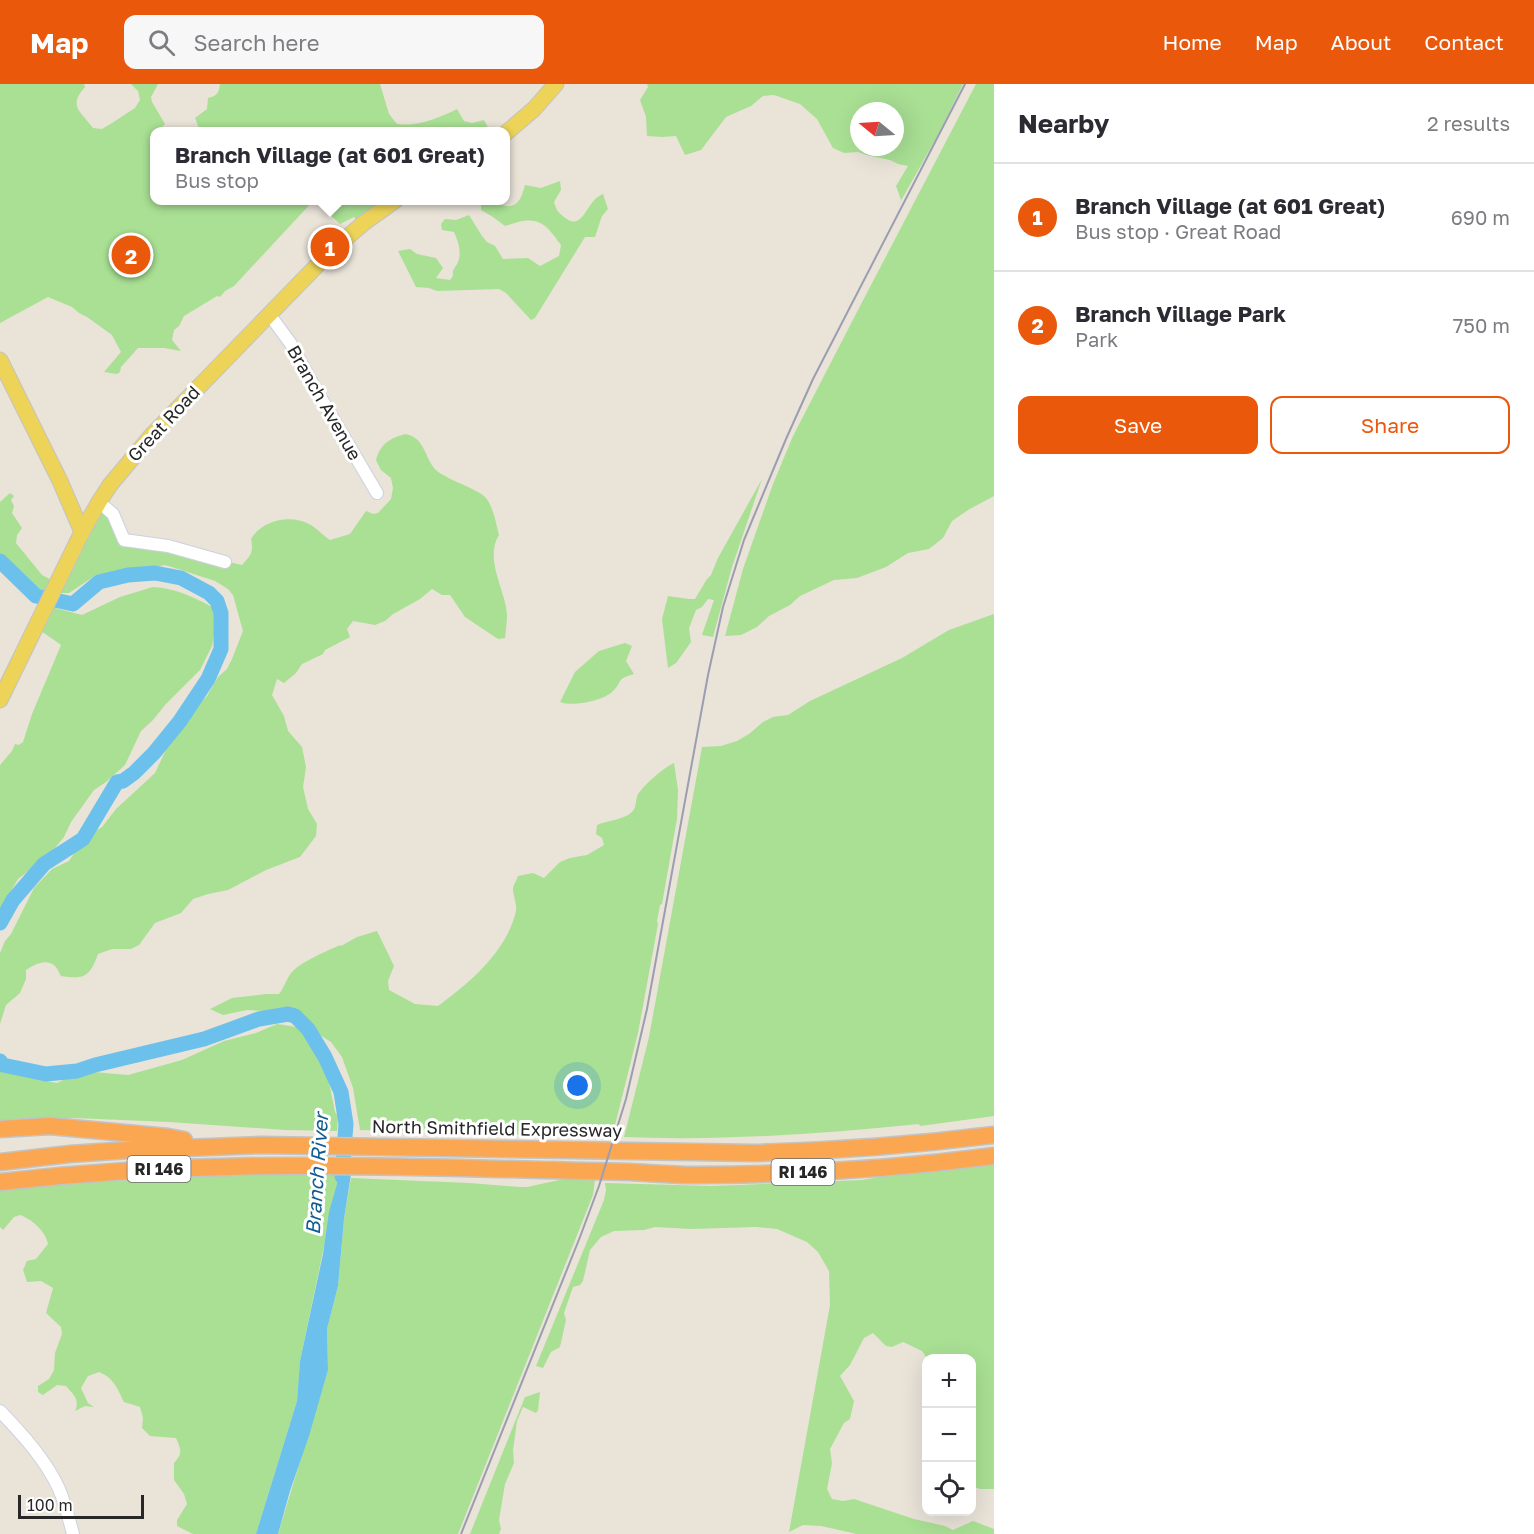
<!DOCTYPE html>
<meta charset="utf-8">
<style>
:root{--surface:#fff;--page:#f7f7f7;--text:#2b2b33;--muted:#7c7c81;--line:#e1e1e2;--accent:#ea580c}
body{margin:0;font-family:"Golos Text",sans-serif;background:var(--page);color:var(--text)}
.controls{position:absolute;right:18px;bottom:18px;display:grid;overflow:hidden;border-radius:12px;box-shadow:0 6px 24px #0002}
.controls button{width:54px;height:54px;display:grid;place-items:center;padding:0;border:0;border-bottom:2px solid var(--line);background:var(--surface);color:var(--text);font:30px sans-serif}
.compass{position:absolute;left:850px;top:18px;width:54px;height:54px;border-radius:50%;background:var(--surface);box-shadow:0 6px 24px #0002;rotate:288deg}
.scale{position:absolute;left:18px;bottom:15px;width:126px;box-sizing:border-box;padding-left:6px;border:3px solid #272727;border-top:0;font-size:16px;line-height:21px;white-space:nowrap;color:#272727;-webkit-text-stroke:4px #fff;paint-order:stroke}
.you{position:absolute;left:578px;top:1002px;width:21px;height:21px;margin:-15px;border:4px solid #fff;border-radius:50%;background:#1a73e8;box-shadow:0 0 0 9px #1a73e833}
.badge{display:grid;place-items:center;width:39px;height:39px;border-radius:50%;background:var(--accent);color:#fff;font-size:20px;font-weight:700}
.pin{position:absolute;translate:-50% -50%;border:3px solid #fff;box-shadow:0 2px 6px #0006}
.popup{position:absolute;left:150px;top:43px;width:360px;height:78px;box-sizing:border-box;display:grid;place-content:center;border-radius:12px;background:var(--surface);filter:drop-shadow(0 2px 4px #0005);font-size:20px;white-space:nowrap;color:var(--muted)}
.popup b{font-size:22px;color:var(--text)}
.popup::after{content:'';position:absolute;left:50%;top:100%;margin-left:-12px;border:12px solid transparent;border-top-color:var(--surface)}
.list{margin:0;padding:0;list-style:none}
h2{display:flex;justify-content:space-between;align-items:center;height:78px;margin:0;padding:0 24px;font-size:26px}
h2 small{font-size:20px;font-weight:400;color:var(--muted)}
.list li{display:grid;grid-template-columns:39px 1fr auto;gap:18px;align-items:center;box-sizing:border-box;height:108px;padding:0 24px;border-top:2px solid var(--line)}
.list b{display:block;font-size:22px;white-space:nowrap}
.list p{margin:0;font-size:20px;white-space:nowrap;color:var(--muted)}
.list em{font-size:20px;font-style:normal;color:var(--muted)}
.actions{display:flex;gap:12px;padding:18px 24px}
.actions a{flex:1;padding:14px 0;border:2px solid var(--accent);border-radius:12px;text-align:center;font-size:21px;color:var(--accent)}
.actions .main{background:var(--accent);color:#fff}
.icon{flex:none;width:33px;height:33px;fill:none;stroke:currentColor;stroke-width:2;stroke-linecap:round;stroke-linejoin:round}
.map{position:relative;flex:none;width:994px;height:1450px;overflow:hidden}
header{display:flex;align-items:center;gap:36px;box-sizing:border-box;height:84px;padding:0 30px;background:var(--accent);color:#fff}
header strong{font-size:28px}
nav{display:flex;gap:33px;margin-inline-start:auto;font-size:21px}
.search{width:420px;height:54px;background:var(--page);display:flex;align-items:center;gap:15px;box-sizing:border-box;padding:0 21px;border-radius:12px;color:var(--muted);font-size:22px}
main{display:flex}
aside{flex:1;background:var(--surface)}
.map>svg:first-child{display:block}
.green{fill:#a9e094;fill-rule:evenodd}
.water{fill:#6bc1ec}
.lines{fill:none;stroke-linecap:round;stroke-linejoin:round}
.river{stroke:#6bc1ec;stroke-width:15}
.minor-casing{stroke:#cdd0e0;stroke-width:14}
.major-casing{stroke:#c3c3c3;stroke-width:17}
.highway-casing{stroke:#c3c3c3;stroke-width:19}
.minor{stroke:#fff;stroke-width:12}
.major{stroke:#edd459;stroke-width:15}
.highway{stroke:#fba651;stroke-width:16}
.rail{stroke:#9b9db1;stroke-width:2}
.labels{text-anchor:middle;stroke-width:6;stroke-linejoin:round;paint-order:stroke}
.shield{fill:#fff;stroke:#686868;stroke-width:1.5}
.shield-label{font-size:16px;font-weight:bold;fill:#272727}
.street-label{font-size:18px;fill:#272727;stroke:#fff}
.water-label{font-size:20px;font-style:italic;fill:#0f5d92;stroke:#fff}
</style>
<header>
<strong>Map</strong>
<div class="search"><svg class="icon" aria-label="search" viewBox="0 0 24 24"><circle cx="10" cy="10" r="6"/><path d="M15 15l6 6"/></svg>Search here</div>
<nav><a>Home</a><a>Map</a><a>About</a><a>Contact</a></nav>
</header>
<main>
<div class="map">
<svg width="994" height="1450" viewBox="0 0 994 1450">
<rect width="100%" height="100%" fill="#e9e3d8"/>
<g class="green">
<path d="M0 0H84L85 3C68 22 80 27 93 44L102 45 112 39 135 24 140 16 138 7 131 0H158L151 13 152 18 165 40 158 47 154 48V116L313 117 234 202 225 207 220 213 217 212 184 232 179 242 174 246 172 256 181 267 164 264H138L121 283 120 288 117 290 104 288 121 268 112 251 87 233 79 229 72 223 48 213 0 239Z"/>
<path d="M220 0H380L389 30 397 40C417 43 439 34 457 25L464 37 472 39 484 36 490 47H200L195 34 207 25 208 14C217 12 219 9 220 0Z"/>
<path d="M647 0H963L939 49 898 122 901 116 896 102 908 82 898 80 890 76 866 71 858 68 844 69 833 64 817 35 800 20 774 11 763 12 751 22 726 33 701 66 685 71 676 52 662 53 647 52 646 33 640 16 648 3ZM859 27H895V63H859Z"/>
<path d="M976 0H994V412L968 426 952 437 943 454 929 465 908 469 886 483 857 494 834 496 800 512 790 521 769 532 757 543 741 551 725 552 743 485 773 400 793 352 858 226Z"/>
<path d="M560 97 561 106 554 118C557 127 557 127 564 133 584 149 585 117 603 110L608 125 602 132 595 153H585L535 234 531 236 506 209 499 205 437 207 429 204 416 203 398 167 410 165 417 170 436 174 443 184 436 194 450 196 453 192C452 185 455 185 458 178 462 168 458 157 454 148L442 146 441 140 445 135 456 136 469 131 482 152 487 158 495 162 503 175 528 174 540 182 559 172 561 161C549 145 542 132 518 138 514 139 509 141 505 142L493 133 481 126V120L493 117C513 128 520 121 525 101L541 104Z"/>
<path d="M315 117H402L362 143 354 133 340 140Z"/>
<path d="M405 350C424 353 424 371 434 384 442 394 473 403 484 412 493 420 496 440 499 451 484 475 505 505 507 530 507 537 506 546 505 554L498 555 465 533 450 511H442L432 505 420 515 393 530 385 537 375 541 353 537 347 545 350 553 325 566 323 570 302 580 296 589 284 599 277 595 272 611 284 632 288 647 302 663 306 683 303 703 308 725 317 740 316 752 300 773 266 786 228 806 208 810 193 815 181 829 155 839 139 861 131 865H112L98 870C90 892 85 896 61 892 59 889 58 885 55 882 47 874 34 880 26 886V895L20 909 6 921 0 940V869L5 857 11 850 34 804 52 785 69 777 84 754 102 743 116 725 155 689 170 657 189 637 197 622 207 612 218 593 227 585 232 575 243 547 233 511 228 505 215 497 172 483 164 481 145 487 96 491 69 509H56L29 503 21 497 0 476V418L10 409 14 412 11 416 14 422 12 429 22 444 17 451 16 459 42 491 59 500 100 422 123 454 242 481C250 472 254 469 251 455 263 435 292 430 311 441 318 445 323 452 330 456L350 450 366 427 373 430 378 429 391 415 393 404 391 394 381 386 376 376C381 359 389 355 405 350Z"/>
<path d="M762 395 732 483 713 553 702 551 714 516 708 515 702 523 696 526 689 544 691 558 676 579 668 584 662 535 668 512 689 515H695L707 495 711 491 718 474Z"/>
<path d="M153 503C176 504 198 515 218 526L212 562 200 586 165 621 153 636 141 647 125 681 106 698 94 706 71 738 64 753 50 770 18 795 0 826V681L12 667 15 660 19 661 23 658 32 630 61 561C53 555 46 550 37 545L51 523 82 531 120 513Z"/>
<path d="M994 530V1032L920 1042 919 1040C821 1050 722 1057 624 1053L649 953 702 663 721 662 737 657 749 650 763 638 773 633 788 631 810 617 902 574 949 546Z"/>
<path d="M625 559 632 562 626 577 634 590C615 595 623 598 612 608 602 617 572 623 560 618L575 588 599 567Z"/>
<path d="M674 679 678 706 677 735 662 820 660 821 657 837 658 840 638 949 612 1053 360 1046 353 1004 342 973 331 958 309 944 295 927 289 925 265 927 247 926 223 931 210 925 232 914 266 910H279C284 904 286 896 291 889 300 878 327 867 340 861L341 862 357 853 377 847 394 882 388 897 389 906 415 920 438 922C470 899 507 867 516 827 517 820 513 811 513 805 513 801 517 796 518 792L533 789 544 794 560 778 570 774 587 771 604 761 602 754 596 750 597 741C609 736 623 736 632 728 637 723 635 716 638 710 646 699 662 685 674 679Z"/>
<path d="M277 940 303 944 309 951 327 988 335 1028 338 1033 337 1047 285 1046 169 1038 74 1034 0 1036V984L51 998 57 999 72 992 94 988 128 991 182 976 224 957 256 949Z"/>
<path d="M994 1075V1405H980L972 1402V1274H927L922 1267 903 1258 892 1263 886 1262 873 1249 864 1254 850 1281 840 1292 854 1317 850 1335 844 1339 830 1365 832 1379 827 1405 832 1415 843 1417 854 1415 914 1435 945 1442 953 1446 973 1437 994 1445V1450H857L821 1442 803 1441 789 1448 830 1221 829 1187 818 1168 807 1158 777 1145 756 1143 691 1145 655 1143 644 1146 614 1147 601 1153 590 1166 583 1197 580 1201 573 1203 564 1229 566 1236 560 1263 551 1268 543 1284 536 1282 604 1116 606 1106 605 1099 712 1102 862 1096 923 1085Z"/>
<path d="M272 1088 338 1090 337 1100 300 1277 297 1317 256 1450H193L177 1442V1436L187 1420 184 1410 174 1396V1379C183 1369 181 1366 176 1354L150 1352 142 1344 143 1334 140 1323 124 1318C117 1304 114 1294 99 1288L88 1292 81 1304 88 1319 94 1323 85 1322 75 1327C80 1316 74 1311 66 1302L57 1301 43 1311 38 1308V1302L49 1295 54 1286 55 1269 62 1250 61 1243 46 1229 53 1204 41 1197 27 1198 23 1186 27 1177 36 1175 48 1160C46 1148 32 1135 20 1131L14 1133 3 1146 0 1143V1106L116 1096Z"/>
<path d="M573 1093 595 1095 593 1111 458 1450H278L328 1286 327 1245 338 1202 344 1135 351 1094 469 1099 519 1103H527Z"/>
<path d="M540 1308 538 1326 536 1329 523 1323 517 1337 513 1366 514 1379 505 1400 499 1436 501 1445 499 1450H470L525 1313Z"/>
</g>
<path class="water" d="M352 1084 344 1135 338 1202 327 1245 328 1286 309 1352 290 1407 278 1450H256L297 1317 300 1277 323 1170 329 1128 337 1100 338 1090Z"/>
<g class="lines">
<g class="river">
<path d="M0 477 36 512 73 520 99 498 128 491 155 489 181 494 209 509 217 517 221 529V565L208 595 180 637 154 669 134 689 123 697 117 698 83 755 44 780 13 816 0 839"/>
<path d="M0 977 3 981 46 990 77 987 95 981 204 955 259 935 288 930 295 932 308 945 325 973 341 1008 346 1040 342 1092"/>
</g>
<defs>
<g id="minor">
<path d="M269 230 291 260 315 304 377 409"/>
<path d="M99 418 113 430 124 456 168 462 225 478"/>
<path d="M0 1327C22 1350 46 1376 59 1405 65 1419 69 1435 73 1450"/>
</g>
<g id="major">
<path d="M506 49 534 25 556 0"/>
<path d="M0 276 60 397 82 448"/>
<path d="M0 616 82 448 99 418 110 401 151 352 331 167 365 138 396 116"/>
</g>
<g id="highway">
<path d="M0 1045 50 1042 168 1053 184 1056"/>
<path d="M0 1078 70 1070 129 1066 261 1061 754 1069C834 1067 914 1061 994 1051"/>
<path d="M0 1098C106 1086 213 1081 320 1082 423 1082 526 1086 630 1088 651 1089 673 1091 695 1091 793 1091 896 1085 994 1072"/>
</g>
</defs>
<use href="#minor" class="minor-casing"/>
<use href="#major" class="major-casing"/>
<use href="#highway" class="highway-casing"/>
<use href="#minor" class="minor"/>
<use href="#major" class="major"/>
<use href="#highway" class="highway"/>
<path class="rail" d="M461 1450 580 1153 599 1102 626 1015 647 925 708 591 723 523 744 456 786 355 813 295 965 0"/>
</g>
<g class="labels">
<g class="shield">
<rect x="127.5" y="1072" width="63" height="26" rx="4.5"/>
<rect x="771.5" y="1075" width="63" height="26" rx="4.5"/>
</g>
<g class="shield-label">
<text x="159" y="1091">RI 146</text>
<text x="803" y="1094">RI 146</text>
</g>
<g class="street-label">
<text transform="translate(324 319) rotate(60)" y="6">Branch Avenue</text>
<text transform="translate(164 340) rotate(-47)" y="6">Great Road</text>
<text transform="translate(497 1045) rotate(1)" y="6">North Smithfield Expressway</text>
</g>
<g class="water-label">
<text transform="translate(317 1090) rotate(-86)" y="7">Branch River</text>
</g>
</g>
</svg>
<div class="controls">
<button>+</button>
<button>−</button>
<button><svg class="icon" aria-label="locate" viewBox="0 0 24 24"><circle cx="12" cy="12" r="6"/><path d="M12 2v4M12 18v4M2 12h4M18 12h4"/></svg></button>
</div>
<svg class="compass" viewBox="-18 -18 36 36"><path d="M0-13l5 13h-10z" fill="#e53935"/><path d="M0 13l5-13h-10z" fill="#7c7c81"/></svg>
<div class="scale">100 m</div>
<div class="you"></div>
<div class="pin badge" style="left:330px;top:163px">1</div>
<div class="popup"><b>Branch Village (at 601 Great)</b>Bus stop</div>
<div class="pin badge" style="left:131px;top:171px">2</div>
</div>
<aside>
<h2>Nearby<small>2 results</small></h2>
<ul class="list">
<li><span class="badge">1</span><div><b>Branch Village (at 601 Great)</b><p>Bus stop · Great Road</p></div><em>690 m</em></li>
<li><span class="badge">2</span><div><b>Branch Village Park</b><p>Park</p></div><em>750 m</em></li>
</ul>
<div class="actions"><a class="main">Save</a><a>Share</a></div>
</aside>
</main>
